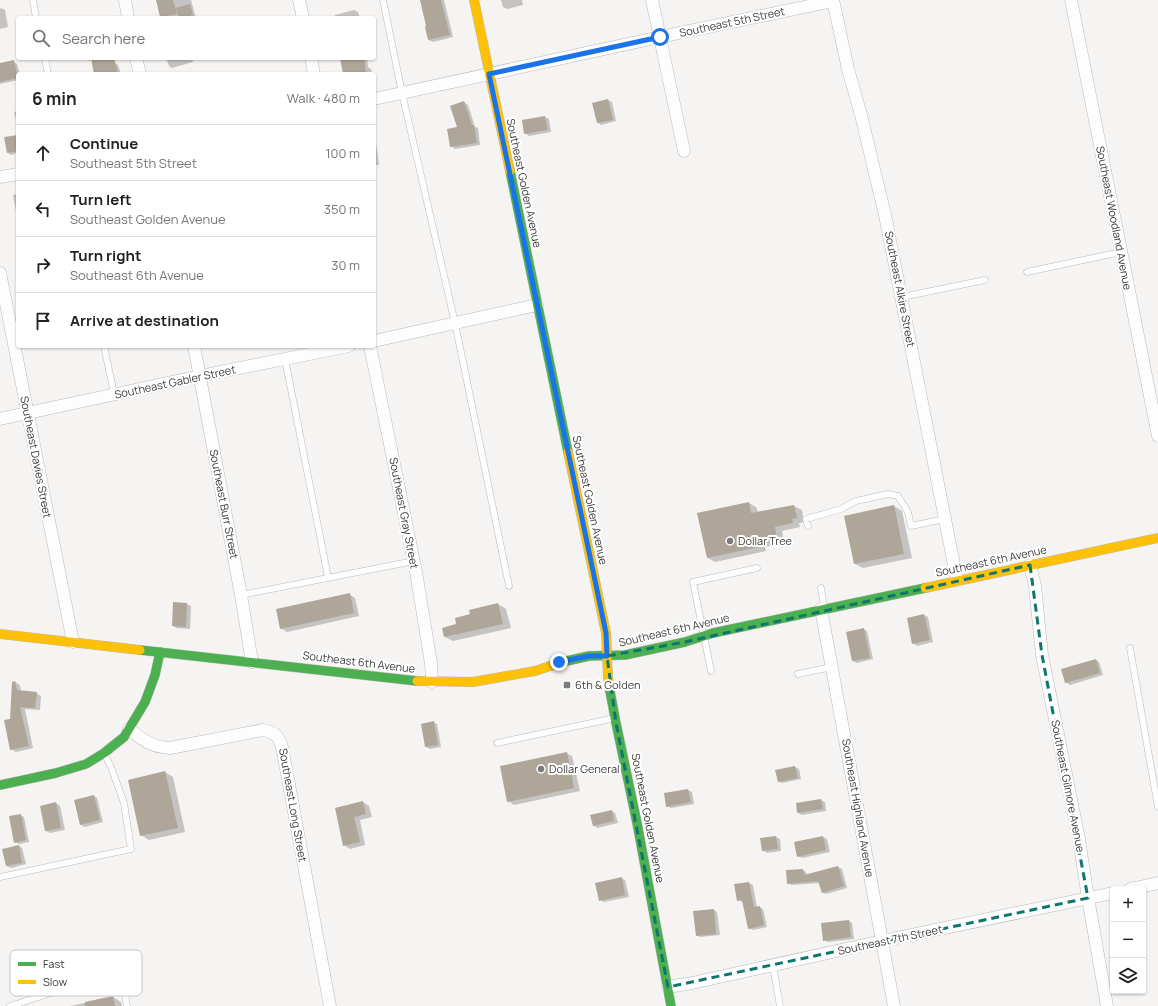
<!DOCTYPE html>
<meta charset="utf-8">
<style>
:root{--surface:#fff;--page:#f2f2f2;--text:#202124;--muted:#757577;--line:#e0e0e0}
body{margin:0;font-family:Manrope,sans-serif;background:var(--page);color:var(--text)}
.controls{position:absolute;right:12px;bottom:12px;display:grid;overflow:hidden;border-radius:4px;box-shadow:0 1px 3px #0004}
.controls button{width:36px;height:36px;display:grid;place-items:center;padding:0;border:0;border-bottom:1px solid var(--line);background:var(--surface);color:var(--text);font:20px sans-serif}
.stop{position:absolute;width:12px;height:12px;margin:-9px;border:3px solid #1a73e8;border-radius:50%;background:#fff}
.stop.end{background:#1a73e8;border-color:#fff;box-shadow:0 1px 4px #0008}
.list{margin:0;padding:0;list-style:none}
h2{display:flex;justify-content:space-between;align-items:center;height:52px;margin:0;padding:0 16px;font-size:17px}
h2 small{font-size:13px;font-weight:400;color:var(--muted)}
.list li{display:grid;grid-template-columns:26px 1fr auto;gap:12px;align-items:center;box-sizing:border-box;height:56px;padding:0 16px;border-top:1px solid var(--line)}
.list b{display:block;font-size:15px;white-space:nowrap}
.list p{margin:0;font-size:13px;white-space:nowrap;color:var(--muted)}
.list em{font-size:13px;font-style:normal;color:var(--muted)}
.icon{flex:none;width:22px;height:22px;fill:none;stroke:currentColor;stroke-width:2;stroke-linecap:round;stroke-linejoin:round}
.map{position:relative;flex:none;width:1158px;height:1006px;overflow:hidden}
.search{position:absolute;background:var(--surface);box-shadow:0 1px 3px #0004;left:16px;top:16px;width:360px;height:44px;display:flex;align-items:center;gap:10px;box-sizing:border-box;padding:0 14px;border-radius:4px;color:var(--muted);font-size:15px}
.panel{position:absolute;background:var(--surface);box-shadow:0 1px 3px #0004;left:16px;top:72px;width:360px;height:276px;border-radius:4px}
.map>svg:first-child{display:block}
.shadow{fill:#0003}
.building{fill:#aea698}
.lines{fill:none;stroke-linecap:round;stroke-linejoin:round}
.lane-casing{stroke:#bbbab8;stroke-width:7}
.street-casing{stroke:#bbbab8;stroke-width:13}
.fast-casing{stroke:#bbbab8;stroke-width:10}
.slow-casing{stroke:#bbbab8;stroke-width:10}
.lane{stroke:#fefdfd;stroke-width:6}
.street{stroke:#fefdfd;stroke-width:12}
.fast{stroke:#4caf50;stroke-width:9}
.slow{stroke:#ffc107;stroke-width:9}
.route{stroke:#1a73e8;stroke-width:5}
.marked{fill:none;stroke:#0f766e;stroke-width:3;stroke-dasharray:8 5;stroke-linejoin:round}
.poi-dot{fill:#7e7c7a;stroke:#fff;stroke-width:1.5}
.labels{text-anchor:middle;stroke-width:4;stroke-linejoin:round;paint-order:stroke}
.street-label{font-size:11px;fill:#3d3c3a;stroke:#fff}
.poi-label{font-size:11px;fill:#3d3c3a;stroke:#fff;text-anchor:start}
.key{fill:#fff;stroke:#c5c4c4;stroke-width:1}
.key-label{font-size:11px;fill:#3d3c3a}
</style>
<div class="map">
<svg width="1158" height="1006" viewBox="0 0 1158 1006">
<rect width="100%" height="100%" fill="#f6f4f2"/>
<g class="shadow">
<path d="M158 0H191L196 18H180L179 16 163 18 161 17Z"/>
<path d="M421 0H444L453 37 433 42 429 40 426 27H428Z"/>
<path d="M501 0H522L523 5 507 9 503 7Z"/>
<path d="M1 8 5 10 8 27 0 29V9Z"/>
<path d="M354 10 358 12 360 18H335V15Z"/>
<path d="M277 16 280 18H270Z"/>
<path d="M85 58H113L114 62 118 65 121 74H95L92 60 89 61Z"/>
<path d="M166 58H192L193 62 172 68 169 66Z"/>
<path d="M341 58H367L368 67 371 69 372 74H344Z"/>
<path d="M14 62 17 64 20 74H18V80L0 84V64Z"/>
<path d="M608 100 612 102 616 121 601 125 597 122Z"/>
<path d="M464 102 468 105 475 127 478 128 480 145 455 149 451 146 459 128Z"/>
<path d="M18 111V121L16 120 14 112Z"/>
<path d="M545 117 549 119 551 132 529 136 525 133Z"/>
<path d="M18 136V153L11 155 8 153Z"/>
<path d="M374 141 376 143 379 165H374Z"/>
<path d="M18 194V222L13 195Z"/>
<path d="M749 503 756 507 758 512 794 506 802 510 804 522 799 523 800 527 782 531 784 543 765 547 766 551 715 562 708 558Z"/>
<path d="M894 506 902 511 912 558 863 568 855 564 845 516Z"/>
<path d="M349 594 355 598 359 616 287 632 281 628Z"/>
<path d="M174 603 187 604 191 606 190 629 177 628 173 626Z"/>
<path d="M498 604 506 609 511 628 453 641 445 637 458 625Z"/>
<path d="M924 615 928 617 933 642 917 646 913 643Z"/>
<path d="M863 629 867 631 873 659 857 663 853 661Z"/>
<path d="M1096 660 1099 662 1103 675 1070 685 1066 682Z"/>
<path d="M15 682 20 685 21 692 36 693 41 696 40 710 25 709 33 748 16 752 11 749V719Z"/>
<path d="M433 722 437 724 441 747 430 749 426 747Z"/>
<path d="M566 753 572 756 580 791 514 805 508 801Z"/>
<path d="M795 767 799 769 801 779 782 783 778 781Z"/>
<path d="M165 772 173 777 185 832 149 840 141 835Z"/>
<path d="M688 790 692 792 694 804 671 808 667 806Z"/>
<path d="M94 796 97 798 103 822 85 827 81 825Z"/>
<path d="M821 800 825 802 826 811 802 815 798 813Z"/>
<path d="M363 802 369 806 372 817 360 820 365 845 350 849 344 845 336 808Z"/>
<path d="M56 803 60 806 65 830 50 833 46 831Z"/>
<path d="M612 811 615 813 618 823 597 828 593 825Z"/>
<path d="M20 815 24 817 29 842 19 844 15 842Z"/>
<path d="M776 837 780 839 781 851 767 853 763 850 762 839Z"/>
<path d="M823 837 827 839 830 852 802 858 798 856Z"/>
<path d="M19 846 22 848 26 864 11 868 7 866Z"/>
<path d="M838 867 842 869 847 888 826 894 822 892 820 883 792 885 788 883 803 870 806 872 807 875Z"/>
<path d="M621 878 625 880 629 897 604 902 600 900Z"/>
<path d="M749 883 753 885 757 908 759 907 763 909 767 927 753 930 749 928 744 902H742L738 900Z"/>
<path d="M714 910 717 912 720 935 700 937 697 935Z"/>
<path d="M849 921 852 923 854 939 828 942 824 940Z"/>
<path d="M113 997 121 1002 122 1006H70Z"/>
</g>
<g class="building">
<path d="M156 0H173L177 14 160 17Z"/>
<path d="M420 0H441L450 35 428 40 425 27 426 26Z"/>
<path d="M190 4 193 15 179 18 176 8Z"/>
<path d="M91 58H114L118 74H94Z"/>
<path d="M340 58H364L366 74H343Z"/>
<path d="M14 60 18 78 0 82V63Z"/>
<path d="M608 99 613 120 597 123 592 103Z"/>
<path d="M464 101 472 125H474L477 143 450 147 447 129 457 127 450 106Z"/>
<path d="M545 116 548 130 524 134 522 120Z"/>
<path d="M18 135V151L7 153 4 137Z"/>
<path d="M749 502 751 513 794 505 797 518 792 519 793 523 775 527 777 539 758 543 759 547 707 558 697 513Z"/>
<path d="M894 505 904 554 854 564 844 516Z"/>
<path d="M350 593 354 613 280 629 276 609Z"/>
<path d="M173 602 187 603 186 627 172 626Z"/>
<path d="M498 603 503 624 444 637 442 628 456 624 455 618 470 614 469 610Z"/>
<path d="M924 614 930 640 912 644 907 618Z"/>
<path d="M864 628 870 658 852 661 846 632Z"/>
<path d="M1096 659 1100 673 1065 683 1061 669Z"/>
<path d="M15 681 17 690 37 692 35 708 20 707 29 746 10 750 4 720 10 719 12 682Z"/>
<path d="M434 721 438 745 425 747 421 724Z"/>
<path d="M567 752 574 788 507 802 500 766Z"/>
<path d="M795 766 798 778 778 782 775 770Z"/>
<path d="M165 771 178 828 140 836 128 780Z"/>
<path d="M688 789 691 802 666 807 664 793Z"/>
<path d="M94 795 100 820 80 825 74 800Z"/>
<path d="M821 799 823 809 797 813 796 803Z"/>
<path d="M363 801 366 814 354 817 360 842 343 846 335 808Z"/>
<path d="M56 802 61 828 45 831 40 806Z"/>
<path d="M612 810 614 821 593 826 590 815Z"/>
<path d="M21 814 26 840 14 843 9 816Z"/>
<path d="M776 836 778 849 762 851 760 838Z"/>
<path d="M823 836 826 850 797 857 794 842Z"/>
<path d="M19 845 22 863 6 866 2 849Z"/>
<path d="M838 866 844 886 822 893 818 881 787 884 786 870 803 869 804 875Z"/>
<path d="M622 877 625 895 599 901 595 883Z"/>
<path d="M749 882 754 907 760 906 764 925 748 929 742 900 737 901 734 884Z"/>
<path d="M714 909 716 934 696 936 693 911Z"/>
<path d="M849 920 851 937 823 941 821 923Z"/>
<path d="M113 996 115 1006H85V1002Z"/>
</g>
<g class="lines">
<defs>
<g id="lane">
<path d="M33 0 36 18"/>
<path d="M383 0 402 93 455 323 509 586"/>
<path d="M45 58 48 74"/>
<path d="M1027 272 1121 252"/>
<path d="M902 297 985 280"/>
<path d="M104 346 114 394"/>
<path d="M285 359 328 577"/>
<path d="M808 526 806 519 841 509 856 501 888 494 898 496 908 512 911 526 945 519"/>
<path d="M821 588 824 607"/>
<path d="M241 595 414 561"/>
<path d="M1130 648 1158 807"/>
<path d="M711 671 693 582 757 568"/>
<path d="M798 674 832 667"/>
<path d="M497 743 615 718"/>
<path d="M0 877 131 849 124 803 111 767 104 753"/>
<path d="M773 965 780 1006"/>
<path d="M10 1006 51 993 97 981 107 979 117 980 124 988 127 1006"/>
</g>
<g id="street">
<path d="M125 0 128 18"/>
<path d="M299 0 303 18"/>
<path d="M652 0 684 151"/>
<path d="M833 0 848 69 861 115 885 215 957 580"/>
<path d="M1071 0 1158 436"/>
<path d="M136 58 140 74"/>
<path d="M311 58 314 74"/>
<path d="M374 99 660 37 833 1"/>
<path d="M0 177 18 174"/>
<path d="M0 273 73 642"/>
<path d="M374 341 537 305"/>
<path d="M194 346 241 595 252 662"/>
<path d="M370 346 416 572 431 663 432 682"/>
<path d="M0 419 200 376 349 346"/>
<path d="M1030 565 1035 586 1042 655 1079 839 1088 898 1107 1006"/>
<path d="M821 609 894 1006"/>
<path d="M129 729C143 740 151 747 170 748L263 730C278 733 280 738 283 752L330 1006"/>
<path d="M1130 889 1158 883"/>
<path d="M668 987 692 983 882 941 1113 893"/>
</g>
<g id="fast">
<path d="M510 171 568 452"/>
<path d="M140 650 417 681"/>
<path d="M562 662 589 656 625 655 685 642 713 633 925 588"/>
<path d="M609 686 616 723 637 823 671 1006"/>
<path d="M0 785 56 773 86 764 104 753 124 737 145 702 155 675 160 652"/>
</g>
<g id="slow">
<path d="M474 0 510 171"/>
<path d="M568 452 606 633 608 677 609 686"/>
<path d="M925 588 1158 538"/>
<path d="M0 634 140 650"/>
<path d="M417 681 473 682 535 671 562 662"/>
</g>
</defs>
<use href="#lane" class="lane-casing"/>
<use href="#street" class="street-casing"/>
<use href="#fast" class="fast-casing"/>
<use href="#slow" class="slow-casing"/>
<use href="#lane" class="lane"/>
<use href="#street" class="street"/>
<use href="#fast" class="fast"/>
<use href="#slow" class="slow"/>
</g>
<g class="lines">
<path class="route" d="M559 662 589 656H607L606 633 489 74 660 37"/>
</g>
<path class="marked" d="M1030 565 1042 655 1088 898 668 987 616 723 607 656 685 642Z"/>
<g class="poi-dot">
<circle cx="730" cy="541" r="4"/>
<rect x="563" y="681" width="8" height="8" rx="2"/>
<circle cx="541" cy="769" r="4"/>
</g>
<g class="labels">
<g class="street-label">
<text transform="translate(732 22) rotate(-12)" y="4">Southeast 5th Street</text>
<text transform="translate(524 183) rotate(78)" y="4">Southeast Golden Avenue</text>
<text transform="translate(1114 218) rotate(79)" y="4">Southeast Woodland Avenue</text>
<text transform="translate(900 289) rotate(79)" y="4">Southeast Alkire Street</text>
<text transform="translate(175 382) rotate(-12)" y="4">Southeast Gabler Street</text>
<text transform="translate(36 457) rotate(79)" y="4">Southeast Davies Street</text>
<text transform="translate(590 500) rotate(78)" y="4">Southeast Golden Avenue</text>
<text transform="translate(224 504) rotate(79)" y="4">Southeast Burr Street</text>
<text transform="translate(404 513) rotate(79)" y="4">Southeast Gray Street</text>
<text transform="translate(991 561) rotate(-12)" y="4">Southeast 6th Avenue</text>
<text transform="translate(674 630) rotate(-13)" y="4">Southeast 6th Avenue</text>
<text transform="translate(359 662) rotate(7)" y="4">Southeast 6th Avenue</text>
<text transform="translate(1068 786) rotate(79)" y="4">Southeast Gilmore Avenue</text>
<text transform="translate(293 805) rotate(80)" y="4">Southeast Long Street</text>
<text transform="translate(858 808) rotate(80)" y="4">Southeast Highland Avenue</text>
<text transform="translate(648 818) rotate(79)" y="4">Southeast Golden Avenue</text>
<text transform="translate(890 940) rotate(-12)" y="4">Southeast 7th Street</text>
</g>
<g class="poi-label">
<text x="738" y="545">Dollar Tree</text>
<text x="575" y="689">6th &amp; Golden</text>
<text x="549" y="773">Dollar General</text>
</g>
</g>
<rect x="10" y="950" width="132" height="46" rx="6" class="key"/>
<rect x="18" y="962" width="18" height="4" fill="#4caf50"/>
<rect x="18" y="980" width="18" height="4" fill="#ffc107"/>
<g class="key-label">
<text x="43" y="968">Fast</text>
<text x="43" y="986">Slow</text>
</g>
</svg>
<div class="controls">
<button>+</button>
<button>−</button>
<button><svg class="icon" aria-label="layers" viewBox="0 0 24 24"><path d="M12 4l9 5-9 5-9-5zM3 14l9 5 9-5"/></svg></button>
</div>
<div class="stop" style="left:660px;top:37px"></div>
<div class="stop end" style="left:559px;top:662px"></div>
<div class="search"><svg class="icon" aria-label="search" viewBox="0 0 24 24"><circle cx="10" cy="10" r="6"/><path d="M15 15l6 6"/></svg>Search here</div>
<section class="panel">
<h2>6 min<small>Walk · 480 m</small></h2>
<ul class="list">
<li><svg class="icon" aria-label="ahead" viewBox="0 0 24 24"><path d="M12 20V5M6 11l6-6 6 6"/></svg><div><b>Continue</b><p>Southeast 5th Street</p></div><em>100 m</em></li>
<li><svg class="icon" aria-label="left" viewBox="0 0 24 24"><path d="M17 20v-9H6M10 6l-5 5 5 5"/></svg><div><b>Turn left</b><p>Southeast Golden Avenue</p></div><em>350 m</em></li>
<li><svg class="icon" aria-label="right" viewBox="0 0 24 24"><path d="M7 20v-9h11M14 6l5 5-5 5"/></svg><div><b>Turn right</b><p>Southeast 6th Avenue</p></div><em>30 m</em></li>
<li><svg class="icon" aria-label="arrive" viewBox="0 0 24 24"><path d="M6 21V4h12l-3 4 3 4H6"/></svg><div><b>Arrive at destination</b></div></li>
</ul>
</section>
</div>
